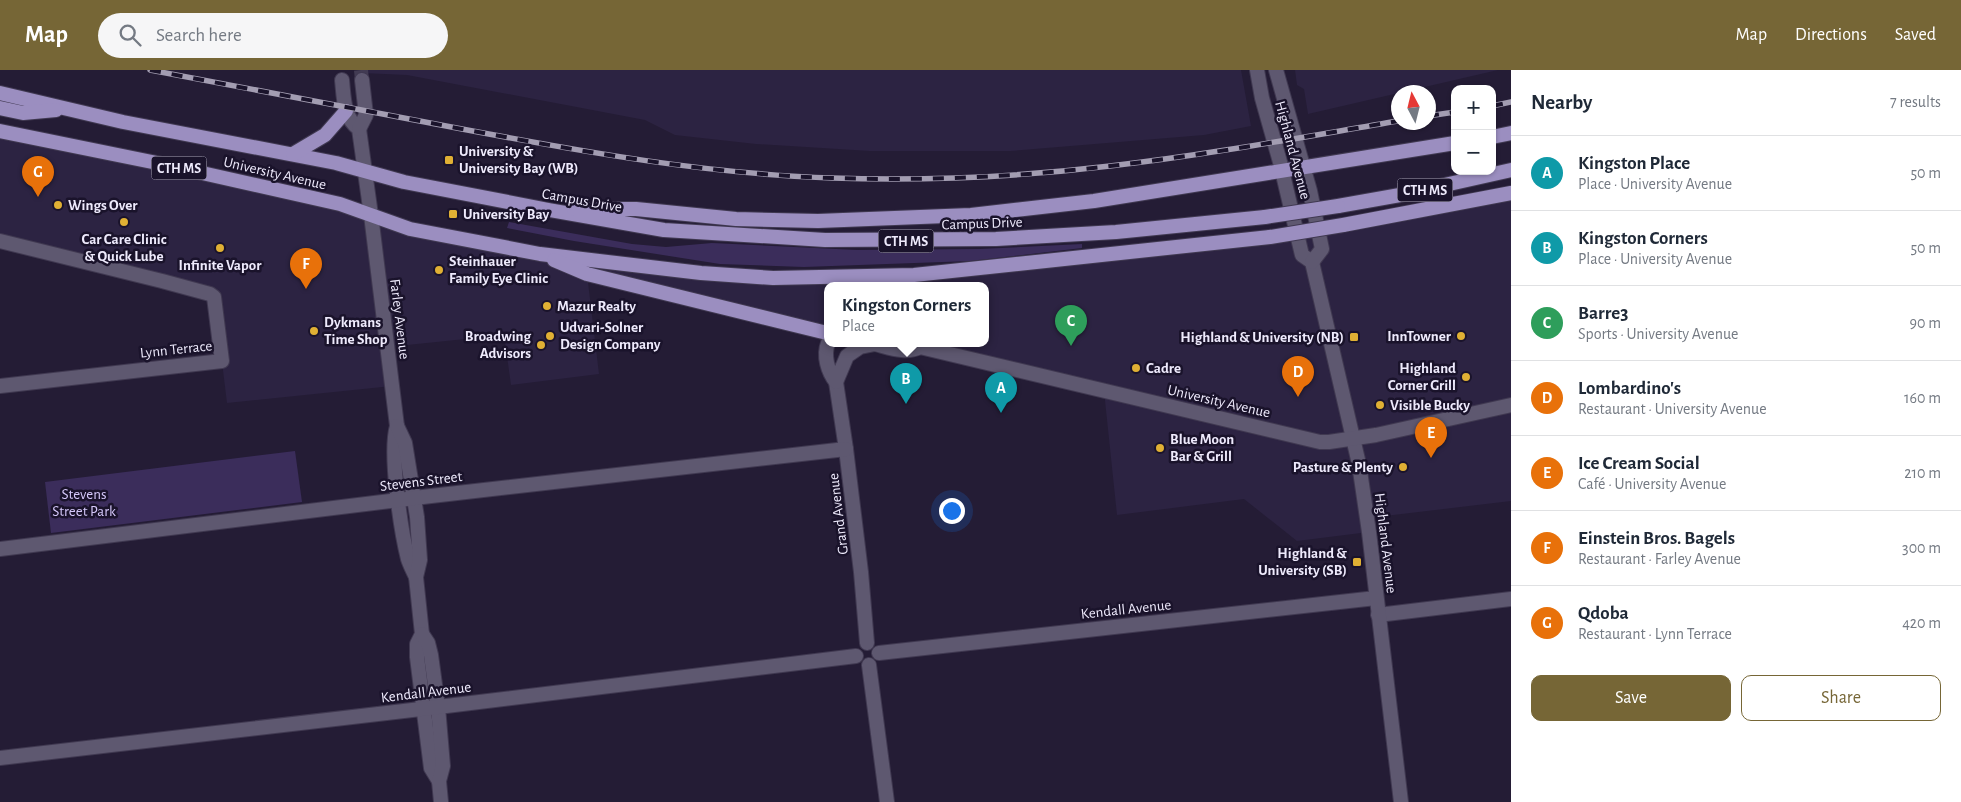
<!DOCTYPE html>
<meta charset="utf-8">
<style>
:root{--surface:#fff;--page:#f6f6f7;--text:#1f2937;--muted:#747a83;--line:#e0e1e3;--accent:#766636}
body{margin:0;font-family:"Alegreya Sans",sans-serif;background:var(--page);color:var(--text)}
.controls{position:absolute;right:15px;top:15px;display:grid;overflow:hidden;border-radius:10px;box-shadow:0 1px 4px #0004}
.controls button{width:45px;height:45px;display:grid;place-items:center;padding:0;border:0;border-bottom:1px solid var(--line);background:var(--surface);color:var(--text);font:25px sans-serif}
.compass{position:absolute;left:1391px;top:15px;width:45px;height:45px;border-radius:50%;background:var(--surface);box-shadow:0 1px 4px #0004;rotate:353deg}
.you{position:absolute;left:951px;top:440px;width:18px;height:18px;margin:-12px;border:4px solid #fff;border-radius:50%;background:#1a73e8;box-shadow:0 0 0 8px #1a73e833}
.badge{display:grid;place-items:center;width:32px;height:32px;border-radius:50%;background:var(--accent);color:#fff;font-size:16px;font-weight:700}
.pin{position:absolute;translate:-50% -41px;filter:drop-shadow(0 1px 2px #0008)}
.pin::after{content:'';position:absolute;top:26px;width:18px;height:15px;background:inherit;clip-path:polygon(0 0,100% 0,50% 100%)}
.popup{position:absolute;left:824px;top:212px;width:165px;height:65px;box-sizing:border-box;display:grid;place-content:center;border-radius:10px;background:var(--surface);filter:drop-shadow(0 1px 4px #0005);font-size:16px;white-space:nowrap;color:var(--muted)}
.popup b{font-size:19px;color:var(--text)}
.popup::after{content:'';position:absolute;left:50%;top:100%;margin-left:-10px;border:10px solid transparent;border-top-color:var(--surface)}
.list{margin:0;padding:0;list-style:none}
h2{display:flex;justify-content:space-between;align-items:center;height:65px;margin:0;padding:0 20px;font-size:21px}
h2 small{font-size:16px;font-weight:400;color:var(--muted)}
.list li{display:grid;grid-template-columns:32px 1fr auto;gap:15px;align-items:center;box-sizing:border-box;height:75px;padding:0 20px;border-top:1px solid var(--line)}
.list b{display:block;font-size:19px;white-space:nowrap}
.list p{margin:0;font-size:16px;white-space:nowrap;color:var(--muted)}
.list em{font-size:16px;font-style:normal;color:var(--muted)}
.actions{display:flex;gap:10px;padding:15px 20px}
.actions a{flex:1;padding:11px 0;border:1px solid var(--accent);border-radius:10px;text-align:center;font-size:18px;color:var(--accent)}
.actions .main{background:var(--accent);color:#fff}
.icon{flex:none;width:28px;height:28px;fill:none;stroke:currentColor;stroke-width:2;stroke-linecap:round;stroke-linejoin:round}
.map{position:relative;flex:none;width:1511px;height:732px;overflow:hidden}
header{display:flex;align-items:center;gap:30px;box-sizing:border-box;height:70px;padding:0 25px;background:var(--accent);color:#fff}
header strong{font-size:24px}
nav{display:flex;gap:28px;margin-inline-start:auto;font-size:18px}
.search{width:350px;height:45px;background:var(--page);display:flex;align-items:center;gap:12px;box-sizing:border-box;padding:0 18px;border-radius:28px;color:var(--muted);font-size:19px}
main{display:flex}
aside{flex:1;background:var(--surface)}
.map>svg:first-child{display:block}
.built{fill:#2c2342}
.green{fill:#3b2d5b}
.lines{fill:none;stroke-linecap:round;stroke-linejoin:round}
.tertiary-tunnel{stroke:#423b53;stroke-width:14;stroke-dasharray:14 7;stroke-linecap:butt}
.minor-casing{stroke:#403951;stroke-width:16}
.tertiary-casing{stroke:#403951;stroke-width:16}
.primary-casing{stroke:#403951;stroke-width:16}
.minor{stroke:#5e5870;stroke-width:14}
.tertiary{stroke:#5e5870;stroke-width:14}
.primary{stroke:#9b8ec0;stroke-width:14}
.rail-casing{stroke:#a39db2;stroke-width:5.5}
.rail{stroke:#1a132b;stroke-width:4;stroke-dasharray:11;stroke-linecap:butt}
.primary-bridge-casing{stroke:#403951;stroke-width:16;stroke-linecap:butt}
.primary-bridge{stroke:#9b8ec0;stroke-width:14}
.poi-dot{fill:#e0b034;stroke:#1a132b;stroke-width:2}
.labels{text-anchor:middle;stroke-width:5;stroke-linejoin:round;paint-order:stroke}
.shield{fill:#1a132b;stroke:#aeaabd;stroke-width:1}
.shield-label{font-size:14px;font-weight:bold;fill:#eeeafc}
.street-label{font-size:15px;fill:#eeeafc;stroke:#1a132b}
.poi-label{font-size:15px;font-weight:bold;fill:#eeeafc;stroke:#1a132b;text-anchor:start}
.park-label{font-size:15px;fill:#d5c8fa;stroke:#1a132b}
</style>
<header>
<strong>Map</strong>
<div class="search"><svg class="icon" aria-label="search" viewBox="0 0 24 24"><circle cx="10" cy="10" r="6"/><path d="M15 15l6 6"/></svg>Search here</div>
<nav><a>Map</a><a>Directions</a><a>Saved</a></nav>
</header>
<main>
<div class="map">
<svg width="1511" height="732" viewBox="0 0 1511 732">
<rect width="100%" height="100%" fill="#241c35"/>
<g class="built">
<path d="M361 0H1241L1251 56 1204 65 1011 81H870L756 74 675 65 645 50 407 5 362 3Z"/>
<path d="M1295 0H1498L1308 44 1304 19 1297 15Z"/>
<path d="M0 61 162 94 410 159 701 203 879 207 1270 167 1511 123V431L1368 448 1369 462 1297 471 1244 429 1117 445 1104 321 892 273H985V215H827V263L587 204 599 304 511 315 504 265 388 277 392 316 227 333 214 227 0 171Z"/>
</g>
<g class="green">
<path d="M509 152 632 174 666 177 712 173 857 180 980 179 1082 174V178L970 191 804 197 720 194 574 171 507 158Z"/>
<path d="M295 381 302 432 51 463 45 412Z"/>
</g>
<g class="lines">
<path class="tertiary-tunnel" d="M361 0 362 10"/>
<defs>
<g id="minor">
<path d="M371 145 397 356C389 383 401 461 408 489 410 495 413 501 416 507"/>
<path d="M0 171 162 211 210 224 214 227 222 291 0 316"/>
<path d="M836 312 846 379 861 502 867 573"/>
<path d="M397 356 405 373 417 447 420 490 416 507 422 564 417 574V587L431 698 439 711"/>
<path d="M0 479 431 426 846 379"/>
<path d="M1378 545 1511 529"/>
<path d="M422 564 428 573 431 585 438 637 443 696 439 711 441 732"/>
<path d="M879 583 1376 528"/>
<path d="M869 595 887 732"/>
<path d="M0 688 438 637 856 586"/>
</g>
<g id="tertiary">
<path d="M1257 0 1262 28 1280 92 1302 185 1312 192 1359 394 1369 462 1401 732"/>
<path d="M1276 0 1310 121 1322 179 1312 192"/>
<path d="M342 10C344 28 343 47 359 59L371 145"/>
<path d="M359 59 366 45 362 10"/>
<path d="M828 273C823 286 828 302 836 312L847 286 860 277 875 274"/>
<path d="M870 273C886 276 905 285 920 277"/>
<path d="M920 277 1320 372H1329L1376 365 1511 335"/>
</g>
<g id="primary">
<path d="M0 23 123 52 336 93 404 112 549 140 664 160 825 170 996 169 1116 162 1265 147"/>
<path d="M0 38 23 43 56 40"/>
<path d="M0 61 162 94 340 134 410 159 540 184 701 203 773 208 914 205 1270 167"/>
<path d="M1492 67 1511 63"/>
<path d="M293 84 325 65 346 41"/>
<path d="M1338 136 1400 125 1511 100"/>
<path d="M574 139H636L736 149 818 151 971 145 1094 131 1455 73"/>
<path d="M1343 155 1511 123"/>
<path d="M554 190 587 204 827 263"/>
</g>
</defs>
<use href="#minor" class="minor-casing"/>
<use href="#tertiary" class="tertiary-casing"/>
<use href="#primary" class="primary-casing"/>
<use href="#minor" class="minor"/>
<use href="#tertiary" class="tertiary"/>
<use href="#primary" class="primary"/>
<defs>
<g id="rail">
<path d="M150 0C254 20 358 39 462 59 584 82 707 104 832 108 925 111 1018 107 1110 96 1207 85 1303 67 1398 51"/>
<path d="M1492 36 1511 32"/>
<path d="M1428 46 1455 42"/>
</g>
</defs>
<use href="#rail" class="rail-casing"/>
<use href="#rail" class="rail"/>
<defs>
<g id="primary-bridge">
<path d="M1265 147 1338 136"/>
<path d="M1270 167 1343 155"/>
</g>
</defs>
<use href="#primary-bridge" class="primary-bridge-casing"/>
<use href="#primary-bridge" class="primary-bridge"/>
</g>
<g class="poi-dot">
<rect x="444" y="85" width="10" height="10" rx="2.5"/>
<circle cx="58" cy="135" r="5"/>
<rect x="448" y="139" width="10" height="10" rx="2.5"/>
<circle cx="124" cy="152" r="5"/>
<circle cx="220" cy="178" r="5"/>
<circle cx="439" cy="200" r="5"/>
<circle cx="547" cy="236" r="5"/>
<circle cx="314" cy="261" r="5"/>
<circle cx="550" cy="266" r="5"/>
<circle cx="1461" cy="266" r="5"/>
<rect x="1349" y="262" width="10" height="10" rx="2.5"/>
<circle cx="541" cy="275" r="5"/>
<circle cx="1136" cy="298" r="5"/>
<circle cx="1466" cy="307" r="5"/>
<circle cx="1380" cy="335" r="5"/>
<circle cx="1160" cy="378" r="5"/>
<circle cx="1403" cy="397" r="5"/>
<rect x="1352" y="487" width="10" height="10" rx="2.5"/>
</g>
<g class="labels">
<g class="shield">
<rect x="151.5" y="86.5" width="55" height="23" rx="4"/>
<rect x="1397.5" y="108.5" width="55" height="23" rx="4"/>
<rect x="878.5" y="159.5" width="55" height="23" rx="4"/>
</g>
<g class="shield-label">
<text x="179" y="103">CTH MS</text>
<text x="1425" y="125">CTH MS</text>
<text x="906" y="176">CTH MS</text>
</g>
<g class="street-label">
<text transform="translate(1293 80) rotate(75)" y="5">Highland Avenue</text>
<text transform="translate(275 103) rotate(13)" y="5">University Avenue</text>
<text transform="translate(582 130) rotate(10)" y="5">Campus Drive</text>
<text transform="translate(982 153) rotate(-2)" y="5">Campus Drive</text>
<text transform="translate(400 249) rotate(83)" y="5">Farley Avenue</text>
<text transform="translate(176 279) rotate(-6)" y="5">Lynn Terrace</text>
<text transform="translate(1219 331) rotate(13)" y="5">University Avenue</text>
<text transform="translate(421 411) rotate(-7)" y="5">Stevens Street</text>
<text transform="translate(838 444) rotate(-97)" y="5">Grand Avenue</text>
<text transform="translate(1386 473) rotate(83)" y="5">Highland Avenue</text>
<text transform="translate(1126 539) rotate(-6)" y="5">Kendall Avenue</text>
<text transform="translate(426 622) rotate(-7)" y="5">Kendall Avenue</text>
</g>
<g class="poi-label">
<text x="459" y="86">University &amp;<tspan x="459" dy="17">University Bay (WB)</tspan></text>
<text x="68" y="140">Wings Over</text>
<text x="463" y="149">University Bay</text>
<text x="124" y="174" text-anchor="middle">Car Care Clinic<tspan x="124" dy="17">&amp; Quick Lube</tspan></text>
<text x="449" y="196">Steinhauer<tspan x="449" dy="17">Family Eye Clinic</tspan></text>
<text x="220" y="200" text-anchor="middle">Infinite Vapor</text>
<text x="557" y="241">Mazur Realty</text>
<text x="324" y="257">Dykmans<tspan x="324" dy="17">Time Shop</tspan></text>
<text x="560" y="262">Udvari-Solner<tspan x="560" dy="17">Design Company</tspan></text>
<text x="531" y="271" text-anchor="end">Broadwing<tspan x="531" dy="17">Advisors</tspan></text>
<text x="1451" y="271" text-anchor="end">InnTowner</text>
<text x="1344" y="272" text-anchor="end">Highland &amp; University (NB)</text>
<text x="1146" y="303">Cadre</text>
<text x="1456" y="303" text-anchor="end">Highland<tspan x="1456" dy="17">Corner Grill</tspan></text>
<text x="1390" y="340">Visible Bucky</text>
<text x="1170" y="374">Blue Moon<tspan x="1170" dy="17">Bar &amp; Grill</tspan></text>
<text x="1393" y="402" text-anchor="end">Pasture &amp; Plenty</text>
<text x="1347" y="488" text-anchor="end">Highland &amp;<tspan x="1347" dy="17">University (SB)</tspan></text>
</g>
<g class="park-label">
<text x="84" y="429">Stevens<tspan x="84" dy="17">Street Park</tspan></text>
</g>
</g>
</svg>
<div class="controls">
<button>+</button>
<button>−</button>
</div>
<svg class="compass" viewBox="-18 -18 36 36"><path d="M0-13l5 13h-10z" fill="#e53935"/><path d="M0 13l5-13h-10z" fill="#747a83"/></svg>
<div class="you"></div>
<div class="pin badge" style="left:1001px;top:343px;background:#0f9aa8">A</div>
<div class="pin badge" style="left:906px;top:334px;background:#0f9aa8">B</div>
<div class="popup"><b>Kingston Corners</b>Place</div>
<div class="pin badge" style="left:1071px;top:276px;background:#2e9e5b">C</div>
<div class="pin badge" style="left:1298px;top:327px;background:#e8710a">D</div>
<div class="pin badge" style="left:1431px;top:388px;background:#e8710a">E</div>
<div class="pin badge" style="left:306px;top:219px;background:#e8710a">F</div>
<div class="pin badge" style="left:38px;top:127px;background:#e8710a">G</div>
</div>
<aside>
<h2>Nearby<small>7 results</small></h2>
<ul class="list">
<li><span class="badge" style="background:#0f9aa8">A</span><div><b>Kingston Place</b><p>Place · University Avenue</p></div><em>50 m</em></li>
<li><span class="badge" style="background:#0f9aa8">B</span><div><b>Kingston Corners</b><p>Place · University Avenue</p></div><em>50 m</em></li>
<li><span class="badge" style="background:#2e9e5b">C</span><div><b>Barre3</b><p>Sports · University Avenue</p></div><em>90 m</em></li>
<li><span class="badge" style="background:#e8710a">D</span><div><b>Lombardino's</b><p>Restaurant · University Avenue</p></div><em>160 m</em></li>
<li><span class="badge" style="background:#e8710a">E</span><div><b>Ice Cream Social</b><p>Café · University Avenue</p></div><em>210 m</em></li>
<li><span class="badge" style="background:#e8710a">F</span><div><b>Einstein Bros. Bagels</b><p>Restaurant · Farley Avenue</p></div><em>300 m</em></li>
<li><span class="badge" style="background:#e8710a">G</span><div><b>Qdoba</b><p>Restaurant · Lynn Terrace</p></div><em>420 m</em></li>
</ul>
<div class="actions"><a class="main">Save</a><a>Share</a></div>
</aside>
</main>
